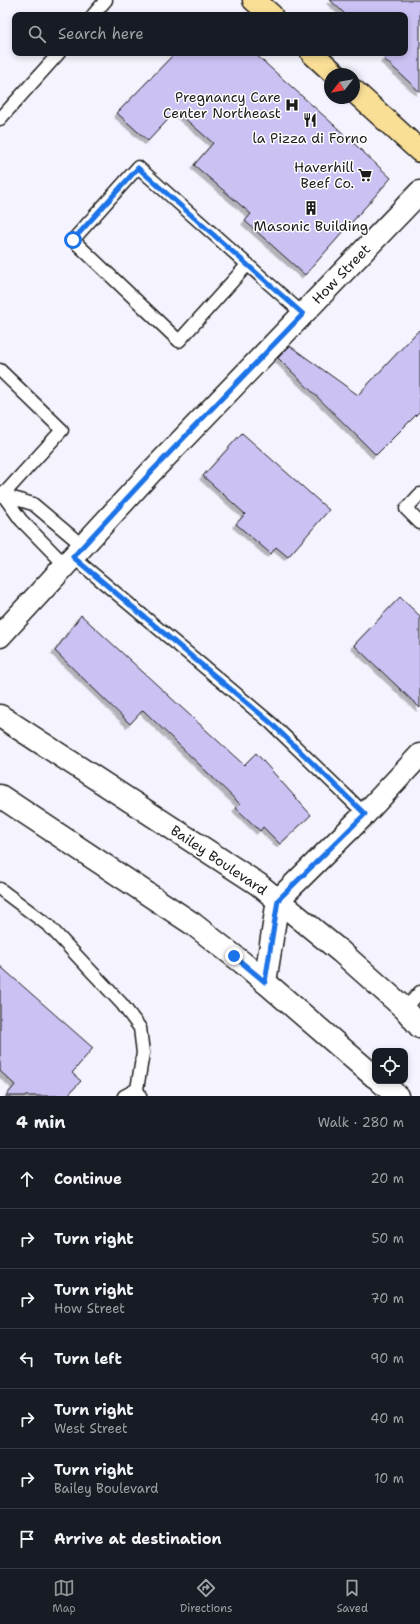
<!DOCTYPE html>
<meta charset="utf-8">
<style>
:root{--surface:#171b24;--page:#20242c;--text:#f1f3f6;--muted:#9ea1a6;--line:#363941;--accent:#919294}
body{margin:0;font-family:"Shantell Sans",sans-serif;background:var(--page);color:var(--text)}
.controls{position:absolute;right:12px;bottom:12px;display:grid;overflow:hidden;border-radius:8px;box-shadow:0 2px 6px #0003}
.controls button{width:36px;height:36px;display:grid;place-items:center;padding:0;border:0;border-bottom:1px solid var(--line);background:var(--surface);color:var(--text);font:20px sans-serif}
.compass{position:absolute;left:324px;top:68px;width:36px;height:36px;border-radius:50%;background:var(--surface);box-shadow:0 2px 6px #0003;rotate:239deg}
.stop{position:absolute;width:12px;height:12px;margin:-9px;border:3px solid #1a73e8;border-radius:50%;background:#fff}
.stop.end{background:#1a73e8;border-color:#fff;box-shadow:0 1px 4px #0008}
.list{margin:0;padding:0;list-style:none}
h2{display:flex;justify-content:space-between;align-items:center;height:52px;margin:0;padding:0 16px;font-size:17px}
h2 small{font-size:13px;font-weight:400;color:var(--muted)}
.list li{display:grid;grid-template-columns:26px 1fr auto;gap:12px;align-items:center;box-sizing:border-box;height:60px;padding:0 16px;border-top:1px solid var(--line)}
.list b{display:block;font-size:15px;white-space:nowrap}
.list p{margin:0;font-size:13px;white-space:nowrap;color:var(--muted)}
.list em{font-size:13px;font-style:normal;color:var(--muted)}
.icon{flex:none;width:22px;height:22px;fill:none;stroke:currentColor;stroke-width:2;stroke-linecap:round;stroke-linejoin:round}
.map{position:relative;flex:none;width:420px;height:1096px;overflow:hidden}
.search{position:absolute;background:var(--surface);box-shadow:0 2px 6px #0003;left:12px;right:12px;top:12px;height:44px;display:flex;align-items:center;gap:10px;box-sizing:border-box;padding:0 14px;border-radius:8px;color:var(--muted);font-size:15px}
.sheet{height:472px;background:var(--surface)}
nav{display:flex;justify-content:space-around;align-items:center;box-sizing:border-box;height:56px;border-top:1px solid var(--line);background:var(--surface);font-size:11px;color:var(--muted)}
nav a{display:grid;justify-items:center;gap:2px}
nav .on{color:var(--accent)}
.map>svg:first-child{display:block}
.building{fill:#cbc1f3;stroke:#1c1c1c;filter:url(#shadow)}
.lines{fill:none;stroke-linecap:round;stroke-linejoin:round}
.lane-casing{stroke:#1c1c1c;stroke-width:15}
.street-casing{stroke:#1c1c1c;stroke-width:25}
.secondary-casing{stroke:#1c1c1c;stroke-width:25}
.primary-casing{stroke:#1c1c1c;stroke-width:25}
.lane{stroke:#fff;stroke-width:12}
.street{stroke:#fff;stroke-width:22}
.secondary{stroke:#fff;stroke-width:22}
.primary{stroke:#f9df96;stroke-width:22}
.route{stroke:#1a73e8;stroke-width:5}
.labels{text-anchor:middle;stroke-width:3;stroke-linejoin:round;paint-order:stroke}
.poi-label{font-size:14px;fill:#1c1c1c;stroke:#fff;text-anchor:end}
.street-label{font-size:14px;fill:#1c1c1c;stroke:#fff}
</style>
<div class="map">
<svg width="420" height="1096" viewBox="0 0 420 1096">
<defs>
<filter id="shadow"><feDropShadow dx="-3.5" dy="3.5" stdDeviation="0" flood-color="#0004"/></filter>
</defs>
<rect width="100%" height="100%" fill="#f5f3fd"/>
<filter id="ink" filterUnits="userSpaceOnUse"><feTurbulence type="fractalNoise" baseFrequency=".025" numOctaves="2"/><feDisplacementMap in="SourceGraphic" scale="8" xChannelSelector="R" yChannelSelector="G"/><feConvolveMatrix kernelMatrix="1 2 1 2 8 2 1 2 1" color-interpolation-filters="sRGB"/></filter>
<g filter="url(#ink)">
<g class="building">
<path d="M330 0H420V92L384 59 389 54 388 53H405V15H346Z"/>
<path d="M175 53H254L333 124 391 178 305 275 245 221 251 214 194 165 213 143 176 111 148 141 117 113Z"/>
<path d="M420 329V411L376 455 278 358 290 346 358 395Z"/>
<path d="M242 433 329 510 288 557 276 547 271 554 236 524 245 514 203 476Z"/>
<path d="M400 597 420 616V708L354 645Z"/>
<path d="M81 615 244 765 256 753 311 815 280 844 263 827 260 831 236 808 240 804 143 710 130 724 55 651Z"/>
<path d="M0 966 93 1048 72 1073 81 1081 67 1096H6L15 1085 0 1071Z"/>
</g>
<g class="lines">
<defs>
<g id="lane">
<path d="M93 15 106 0"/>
<path d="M0 119 59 53"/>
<path d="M248 264 179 341 73 240 138 167 303 314"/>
<path d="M0 370 62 430 3 495 0 492"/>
<path d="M420 494 406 509 420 523"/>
<path d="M3 495 33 504 83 546"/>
<path d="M3 495 21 520 65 565"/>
<path d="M73 557 271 723 365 814"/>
<path d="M0 889 49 926 122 1004 140 1028 143 1053 137 1089 140 1096"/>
<path d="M405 1009 420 992"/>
<path d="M124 1096 137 1089"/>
</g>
<g id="street">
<path d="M0 636 152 471 420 192"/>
<path d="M265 982 278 900 365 814 420 755"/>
</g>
<g id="secondary">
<path d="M0 716 258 884 341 952 405 1009 420 1027"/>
<path d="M0 796 193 924 243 963 375 1077"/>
<path d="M380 1081 397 1096"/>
</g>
<g id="primary">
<path d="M254 0 271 15"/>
<path d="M312 53 335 74"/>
<path d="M354 91 420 151"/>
</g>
</defs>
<use href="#lane" class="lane-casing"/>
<use href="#street" class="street-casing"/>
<use href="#secondary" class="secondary-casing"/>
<use href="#primary" class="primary-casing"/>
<use href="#lane" class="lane"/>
<use href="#street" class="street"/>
<use href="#secondary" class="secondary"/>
<use href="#primary" class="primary"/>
</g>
</g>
<g class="lines" filter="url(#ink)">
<path class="route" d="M73 240 138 168 303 314 152 471 73 557 271 723 365 814 278 900 265 982 234 956"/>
</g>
<defs>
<symbol id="hospital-bare" viewBox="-9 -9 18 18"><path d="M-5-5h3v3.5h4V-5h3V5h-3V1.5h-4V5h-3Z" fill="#1c1c1c" stroke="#fff" stroke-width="2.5" paint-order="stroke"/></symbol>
<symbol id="restaurant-bare" viewBox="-9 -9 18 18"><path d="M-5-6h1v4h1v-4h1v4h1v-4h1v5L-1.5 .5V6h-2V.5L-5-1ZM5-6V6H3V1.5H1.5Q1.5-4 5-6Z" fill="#1c1c1c" stroke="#fff" stroke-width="2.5" paint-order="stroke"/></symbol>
<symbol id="supermarket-bare" viewBox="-9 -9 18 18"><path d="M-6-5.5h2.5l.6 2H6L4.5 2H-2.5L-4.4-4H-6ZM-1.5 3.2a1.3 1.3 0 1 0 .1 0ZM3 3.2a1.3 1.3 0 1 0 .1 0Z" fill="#1c1c1c" stroke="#fff" stroke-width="2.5" paint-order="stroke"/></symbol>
<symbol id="building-bare" viewBox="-9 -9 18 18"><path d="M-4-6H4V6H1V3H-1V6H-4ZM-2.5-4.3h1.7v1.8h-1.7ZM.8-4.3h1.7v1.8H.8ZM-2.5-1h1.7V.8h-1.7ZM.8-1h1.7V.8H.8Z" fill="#1c1c1c" stroke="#fff" stroke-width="2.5" paint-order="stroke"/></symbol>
</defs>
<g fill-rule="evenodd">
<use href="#hospital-bare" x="282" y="95" width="20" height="20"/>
<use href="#restaurant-bare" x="300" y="110" width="20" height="20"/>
<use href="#supermarket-bare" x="355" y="165" width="20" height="20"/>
<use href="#building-bare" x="301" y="198" width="20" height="20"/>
</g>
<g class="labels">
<g class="poi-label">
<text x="281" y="102">Pregnancy Care<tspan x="281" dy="16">Center Northeast</tspan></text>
<text x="310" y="143" text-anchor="middle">la Pizza di Forno</text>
<text x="354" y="172">Haverhill<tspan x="354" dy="16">Beef Co.</tspan></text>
<text x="311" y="231" text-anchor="middle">Masonic Building</text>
</g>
<g class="street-label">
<text transform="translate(341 274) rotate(-46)" y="5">How Street</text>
<text transform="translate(219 860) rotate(34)" y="5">Bailey Boulevard</text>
</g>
</g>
</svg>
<div class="controls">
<button><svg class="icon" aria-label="locate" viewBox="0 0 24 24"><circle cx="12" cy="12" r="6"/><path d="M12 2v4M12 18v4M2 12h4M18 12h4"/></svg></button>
</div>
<svg class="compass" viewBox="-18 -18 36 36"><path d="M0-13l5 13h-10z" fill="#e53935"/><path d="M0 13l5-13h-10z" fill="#9ea1a6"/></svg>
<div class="stop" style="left:73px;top:240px"></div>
<div class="stop end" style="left:234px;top:956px"></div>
<div class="search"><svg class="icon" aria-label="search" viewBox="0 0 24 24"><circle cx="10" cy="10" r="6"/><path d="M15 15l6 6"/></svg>Search here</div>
</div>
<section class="sheet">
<h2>4 min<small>Walk · 280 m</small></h2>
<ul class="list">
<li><svg class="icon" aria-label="ahead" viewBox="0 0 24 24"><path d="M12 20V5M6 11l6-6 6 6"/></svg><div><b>Continue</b></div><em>20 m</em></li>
<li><svg class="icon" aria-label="right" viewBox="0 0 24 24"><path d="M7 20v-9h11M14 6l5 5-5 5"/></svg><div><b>Turn right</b></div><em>50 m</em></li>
<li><svg class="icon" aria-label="right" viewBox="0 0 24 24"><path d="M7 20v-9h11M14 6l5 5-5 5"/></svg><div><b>Turn right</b><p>How Street</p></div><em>70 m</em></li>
<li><svg class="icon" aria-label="left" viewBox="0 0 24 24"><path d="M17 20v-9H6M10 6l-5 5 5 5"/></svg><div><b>Turn left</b></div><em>90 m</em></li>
<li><svg class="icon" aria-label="right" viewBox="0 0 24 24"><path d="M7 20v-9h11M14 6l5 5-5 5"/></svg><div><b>Turn right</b><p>West Street</p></div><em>40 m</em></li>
<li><svg class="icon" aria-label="right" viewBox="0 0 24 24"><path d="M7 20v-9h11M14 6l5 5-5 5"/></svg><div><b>Turn right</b><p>Bailey Boulevard</p></div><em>10 m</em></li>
<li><svg class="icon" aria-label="arrive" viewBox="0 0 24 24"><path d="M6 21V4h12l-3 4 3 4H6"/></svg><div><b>Arrive at destination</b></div></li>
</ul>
</section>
<nav>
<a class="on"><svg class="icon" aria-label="map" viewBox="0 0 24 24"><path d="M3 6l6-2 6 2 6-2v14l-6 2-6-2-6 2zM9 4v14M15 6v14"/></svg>Map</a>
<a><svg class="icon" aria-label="directions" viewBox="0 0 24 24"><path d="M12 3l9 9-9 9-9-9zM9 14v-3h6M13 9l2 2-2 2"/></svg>Directions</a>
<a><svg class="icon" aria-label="saved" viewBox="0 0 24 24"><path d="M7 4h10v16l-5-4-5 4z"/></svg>Saved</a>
</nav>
